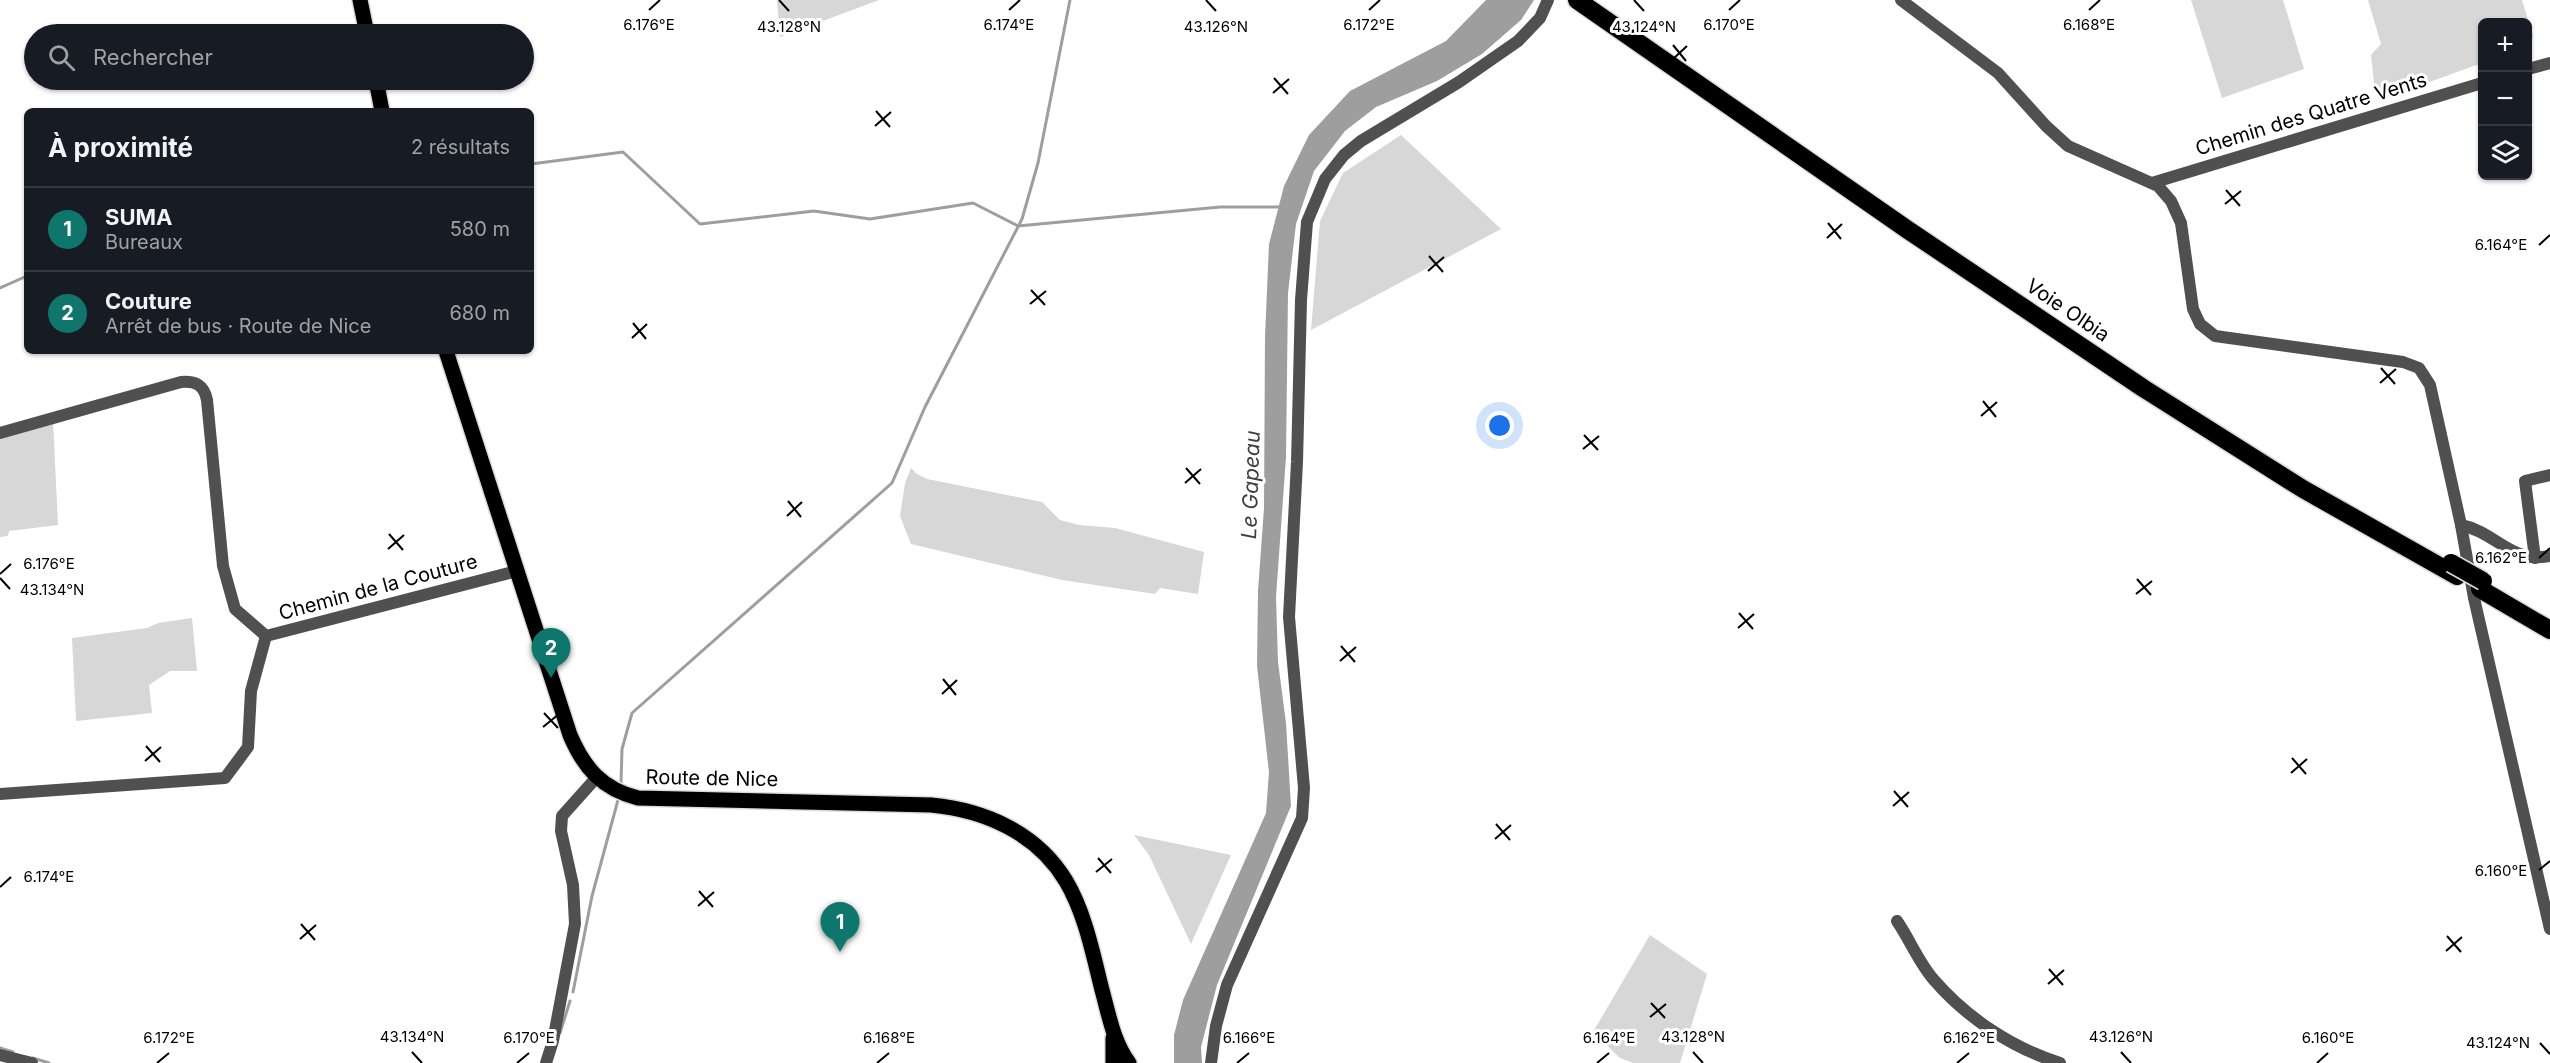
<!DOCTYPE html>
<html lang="fr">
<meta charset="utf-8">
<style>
:root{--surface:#171b24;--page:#20242c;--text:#f1f3f6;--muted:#9ea1a6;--line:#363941;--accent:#0f766e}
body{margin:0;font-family:Inter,sans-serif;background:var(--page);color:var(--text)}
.controls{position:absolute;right:18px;top:18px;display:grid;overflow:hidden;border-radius:9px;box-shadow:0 2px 4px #0004}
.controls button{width:54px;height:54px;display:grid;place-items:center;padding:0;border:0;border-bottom:2px solid var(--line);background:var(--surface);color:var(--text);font:30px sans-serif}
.you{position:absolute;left:1500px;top:426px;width:21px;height:21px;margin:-15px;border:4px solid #fff;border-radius:50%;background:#1a73e8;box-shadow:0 0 0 9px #1a73e833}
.badge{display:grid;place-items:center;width:39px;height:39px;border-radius:50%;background:var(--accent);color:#fff;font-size:20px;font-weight:700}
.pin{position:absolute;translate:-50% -50px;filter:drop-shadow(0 2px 3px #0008)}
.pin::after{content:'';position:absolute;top:32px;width:21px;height:18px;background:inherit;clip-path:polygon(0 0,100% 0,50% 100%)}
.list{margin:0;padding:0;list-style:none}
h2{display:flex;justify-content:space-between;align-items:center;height:78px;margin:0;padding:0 24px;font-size:26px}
h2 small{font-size:20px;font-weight:400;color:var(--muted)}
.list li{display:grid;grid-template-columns:39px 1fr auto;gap:18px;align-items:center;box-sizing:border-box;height:84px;padding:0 24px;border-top:2px solid var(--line)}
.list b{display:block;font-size:22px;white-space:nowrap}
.list p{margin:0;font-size:20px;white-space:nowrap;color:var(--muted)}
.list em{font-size:20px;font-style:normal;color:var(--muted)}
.icon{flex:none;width:33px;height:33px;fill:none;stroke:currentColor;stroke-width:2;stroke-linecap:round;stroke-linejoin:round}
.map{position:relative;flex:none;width:2550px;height:1063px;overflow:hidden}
.search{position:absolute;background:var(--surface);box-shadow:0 2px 4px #0004;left:24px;top:24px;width:510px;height:66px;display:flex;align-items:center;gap:15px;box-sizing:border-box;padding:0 21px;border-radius:33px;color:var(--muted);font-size:22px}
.panel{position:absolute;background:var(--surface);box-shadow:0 2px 4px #0004;left:24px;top:108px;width:510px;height:246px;border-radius:9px}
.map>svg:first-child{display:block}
.green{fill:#d7d7d7}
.water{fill:#9e9e9e}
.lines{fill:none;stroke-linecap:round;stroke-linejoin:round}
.stream{stroke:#9e9e9e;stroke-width:3}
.major-casing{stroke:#dbdbdb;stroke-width:18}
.highway-casing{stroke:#dbdbdb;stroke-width:21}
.minor{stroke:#505050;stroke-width:12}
.major{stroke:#000;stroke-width:15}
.highway{stroke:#000;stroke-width:18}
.highway-bridge-casing{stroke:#dbdbdb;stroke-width:21;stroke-linecap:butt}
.highway-bridge{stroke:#000;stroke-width:18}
.ticks{fill:none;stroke:#000;stroke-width:2}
.labels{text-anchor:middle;stroke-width:6;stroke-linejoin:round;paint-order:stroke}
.street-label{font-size:20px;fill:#000;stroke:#fff}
.water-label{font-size:21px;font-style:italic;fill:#3f3f3f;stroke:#fff}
.ticks-label{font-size:15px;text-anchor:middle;fill:#000;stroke:#fff;stroke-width:6;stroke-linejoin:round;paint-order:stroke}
</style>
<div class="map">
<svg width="2550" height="1063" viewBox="0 0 2550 1063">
<rect width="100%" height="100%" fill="#fff"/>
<g class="green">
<path d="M777 0H879L780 37Z"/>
<path d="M2191 0H2283L2304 69 2222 98Z"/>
<path d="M2368 0H2522L2533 36 2531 46 2528 47V22H2482V63L2410 89 2375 92 2371 55 2381 44Z"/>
<path d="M1401 135 1501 229 1311 330 1320 221 1343 173Z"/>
<path d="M53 420 58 525 9 531 8 536 0 537V436Z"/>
<path d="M911 468 917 474 927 479 1042 502 1060 520 1079 525 1115 528 1204 552 1198 594 1160 588 1155 594 1062 580 911 544 900 516 905 483Z"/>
<path d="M192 618 197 671H170L149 685 152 713 76 721 72 638 147 628 158 623Z"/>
<path d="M1134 835 1231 855 1191 944 1149 855Z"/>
<path d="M1650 935 1707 974 1680 1063H1633L1620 1058 1593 1032Z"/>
</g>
<path class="water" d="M1486 0H1534L1521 20 1482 54 1437 81 1376 107 1345 131 1314 171 1296 224 1288 293 1286 457 1276 597 1278 662 1286 723 1291 806 1217 985 1201 1047 1202 1063H1174V1035L1183 1000 1266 813 1269 772 1257 666 1258 591 1264 508 1265 337 1269 244 1284 186 1309 135 1350 91 1446 41Z"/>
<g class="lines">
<g class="stream">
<path d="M531 164 623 152 700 224 814 211 870 219 973 203 1018 226 1220 207H1281"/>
<path d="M0 288 27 276"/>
<path d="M621 783 622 749 632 713 892 483 925 407 1022 219 1038 163 1070 0"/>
<path d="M573 992 592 896 618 800"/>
<path d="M560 1033 570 1001"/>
<path d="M0 1048 13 1052"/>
<path d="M33 1058 49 1063"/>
</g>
<defs>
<g id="major">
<path d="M360 0 367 34"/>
<path d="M376 80 382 111"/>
<path d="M446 351 570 735C584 768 602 789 638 798L931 805C985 810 1037 833 1066 881 1085 913 1093 954 1102 990 1109 1015 1113 1041 1129 1063"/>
<path d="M1113 1063V1038"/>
</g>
<g id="highway">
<path d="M1577 0 1908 230 2143 388 2303 489 2457 576"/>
<path d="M2480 589 2550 630"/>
</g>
</defs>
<use href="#major" class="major-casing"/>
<use href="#highway" class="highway-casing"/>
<g class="minor">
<path d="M1901 0 1998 73 2046 126 2068 146 2158 186 2171 201 2181 223 2193 309 2200 324 2215 336 2403 362 2419 368 2430 385 2461 525 2474 598 2550 929"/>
<path d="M2528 69 2550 63"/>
<path d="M2152 183 2482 83"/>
<path d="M0 433 181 382C196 381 204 385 207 400L223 566 235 609 266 636"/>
<path d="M2461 525C2496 532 2511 564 2550 556"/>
<path d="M2535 558 2525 481 2550 475"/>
<path d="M0 794 225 778 248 747 251 691 266 636 517 571"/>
<path d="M1897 921C1910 940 1919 963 1934 980 1967 1018 2012 1048 2060 1063"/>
<path d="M0 1055 32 1063"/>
<path d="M546 1063 553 1041 575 924 573 885 561 831 562 816 596 778"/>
<path d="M1211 1063 1216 1026 1227 985 1302 818 1304 788 1289 617 1297 462 1301 300 1307 222 1325 179 1344 155 1361 141 1459 82 1518 41 1540 18 1548 0"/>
</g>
<use href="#major" class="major"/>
<use href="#highway" class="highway"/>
<defs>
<path id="highway-bridge" d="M2451 563 2483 581"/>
</defs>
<use href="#highway-bridge" class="highway-bridge-casing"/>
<use href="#highway-bridge" class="highway-bridge"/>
</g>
<path class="ticks" d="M779 0 789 11M1206 0 1216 11M1634 0 1644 11M649 10 660 0M1009 10 1020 0M1369 10 1380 0M1729 10 1740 0M2089 10 2100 0M1673 45 1686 61M1672 60 1687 46M1274 78 1288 94M1273 93 1289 79M876 111 890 127M875 126 891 112M2226 190 2240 206M2225 204 2241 191M1828 223 1841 239M1827 238 1842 224M2539 245 2550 235M1429 256 1443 272M1428 271 1444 257M1031 290 1045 305M1030 304 1046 291M633 323 646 339M632 338 647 324M2381 368 2395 384M2380 383 2396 369M1983 401 1996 417M1981 416 1997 402M1584 435 1598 450M1583 449 1599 436M1186 468 1200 484M1185 483 1201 469M788 501 801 517M787 516 802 502M389 534 403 550M388 549 404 535M2539 558 2550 548M0 574 11 564M0 578 10 589M2137 579 2151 595M2136 594 2152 581M1739 613 1753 629M1738 628 1754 614M1341 646 1355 662M1340 661 1356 647M943 679 956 695M942 694 957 680M544 713 558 728M543 727 559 714M146 746 160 762M2292 758 2306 774M145 761 161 747M2291 773 2307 759M1894 791 1908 807M1893 806 1909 792M1496 824 1510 840M1495 839 1511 825M1098 858 1111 873M2539 870 2550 861M1096 872 1112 859M0 887 11 877M699 891 713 907M698 906 714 892M301 924 315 940M2447 936 2461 952M300 939 316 925M2446 951 2462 937M2049 969 2063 985M2048 984 2064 970M1651 1003 1665 1018M1650 1017 1666 1004M2540 1043 2550 1054M412 1052 422 1063M1693 1052 1703 1063M2121 1052 2131 1063M157 1063 169 1053M517 1063 529 1053M877 1063 889 1053M1237 1063 1249 1053M1597 1063 1609 1053M1957 1063 1969 1053M2317 1063 2328 1053"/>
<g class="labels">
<g class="street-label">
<text transform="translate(2311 114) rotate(-17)" y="7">Chemin des Quatre Vents</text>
<text transform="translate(2068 310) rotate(34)" y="7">Voie Olbia</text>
<text transform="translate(378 587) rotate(-15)" y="7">Chemin de la Couture</text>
<text transform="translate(712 778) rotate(1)" y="7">Route de Nice</text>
</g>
<g class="water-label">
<text transform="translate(1251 485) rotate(-88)" y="7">Le Gapeau</text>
</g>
</g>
<g class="ticks-label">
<text x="649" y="30">6.176°E</text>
<text x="1009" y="30">6.174°E</text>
<text x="1369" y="30">6.172°E</text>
<text x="1729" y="30">6.170°E</text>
<text x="2089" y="30">6.168°E</text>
<text x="789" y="32">43.128°N</text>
<text x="1216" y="32">43.126°N</text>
<text x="1644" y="32">43.124°N</text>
<text x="2501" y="250">6.164°E</text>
<text x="2501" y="563">6.162°E</text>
<text x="49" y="569">6.176°E</text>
<text x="52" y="595">43.134°N</text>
<text x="2501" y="876">6.160°E</text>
<text x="49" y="882">6.174°E</text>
<text x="412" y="1042">43.134°N</text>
<text x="1693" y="1042">43.128°N</text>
<text x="2121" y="1042">43.126°N</text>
<text x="169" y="1043">6.172°E</text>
<text x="529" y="1043">6.170°E</text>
<text x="889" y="1043">6.168°E</text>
<text x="1249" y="1043">6.166°E</text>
<text x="1609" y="1043">6.164°E</text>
<text x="1969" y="1043">6.162°E</text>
<text x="2328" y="1043">6.160°E</text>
<text x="2498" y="1048">43.124°N</text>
</g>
</svg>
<div class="controls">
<button>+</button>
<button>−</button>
<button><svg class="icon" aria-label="layers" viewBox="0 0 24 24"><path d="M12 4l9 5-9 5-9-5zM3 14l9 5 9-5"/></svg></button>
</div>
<div class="you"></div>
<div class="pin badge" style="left:840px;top:952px">1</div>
<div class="pin badge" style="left:551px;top:678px">2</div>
<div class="search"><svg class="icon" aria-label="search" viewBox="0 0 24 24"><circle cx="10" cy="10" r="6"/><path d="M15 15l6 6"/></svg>Rechercher</div>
<section class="panel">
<h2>À proximité<small>2 résultats</small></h2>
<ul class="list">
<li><span class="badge">1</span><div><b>SUMA</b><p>Bureaux</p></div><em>580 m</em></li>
<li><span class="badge">2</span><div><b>Couture</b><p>Arrêt de bus · Route de Nice</p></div><em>680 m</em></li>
</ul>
</section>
</div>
